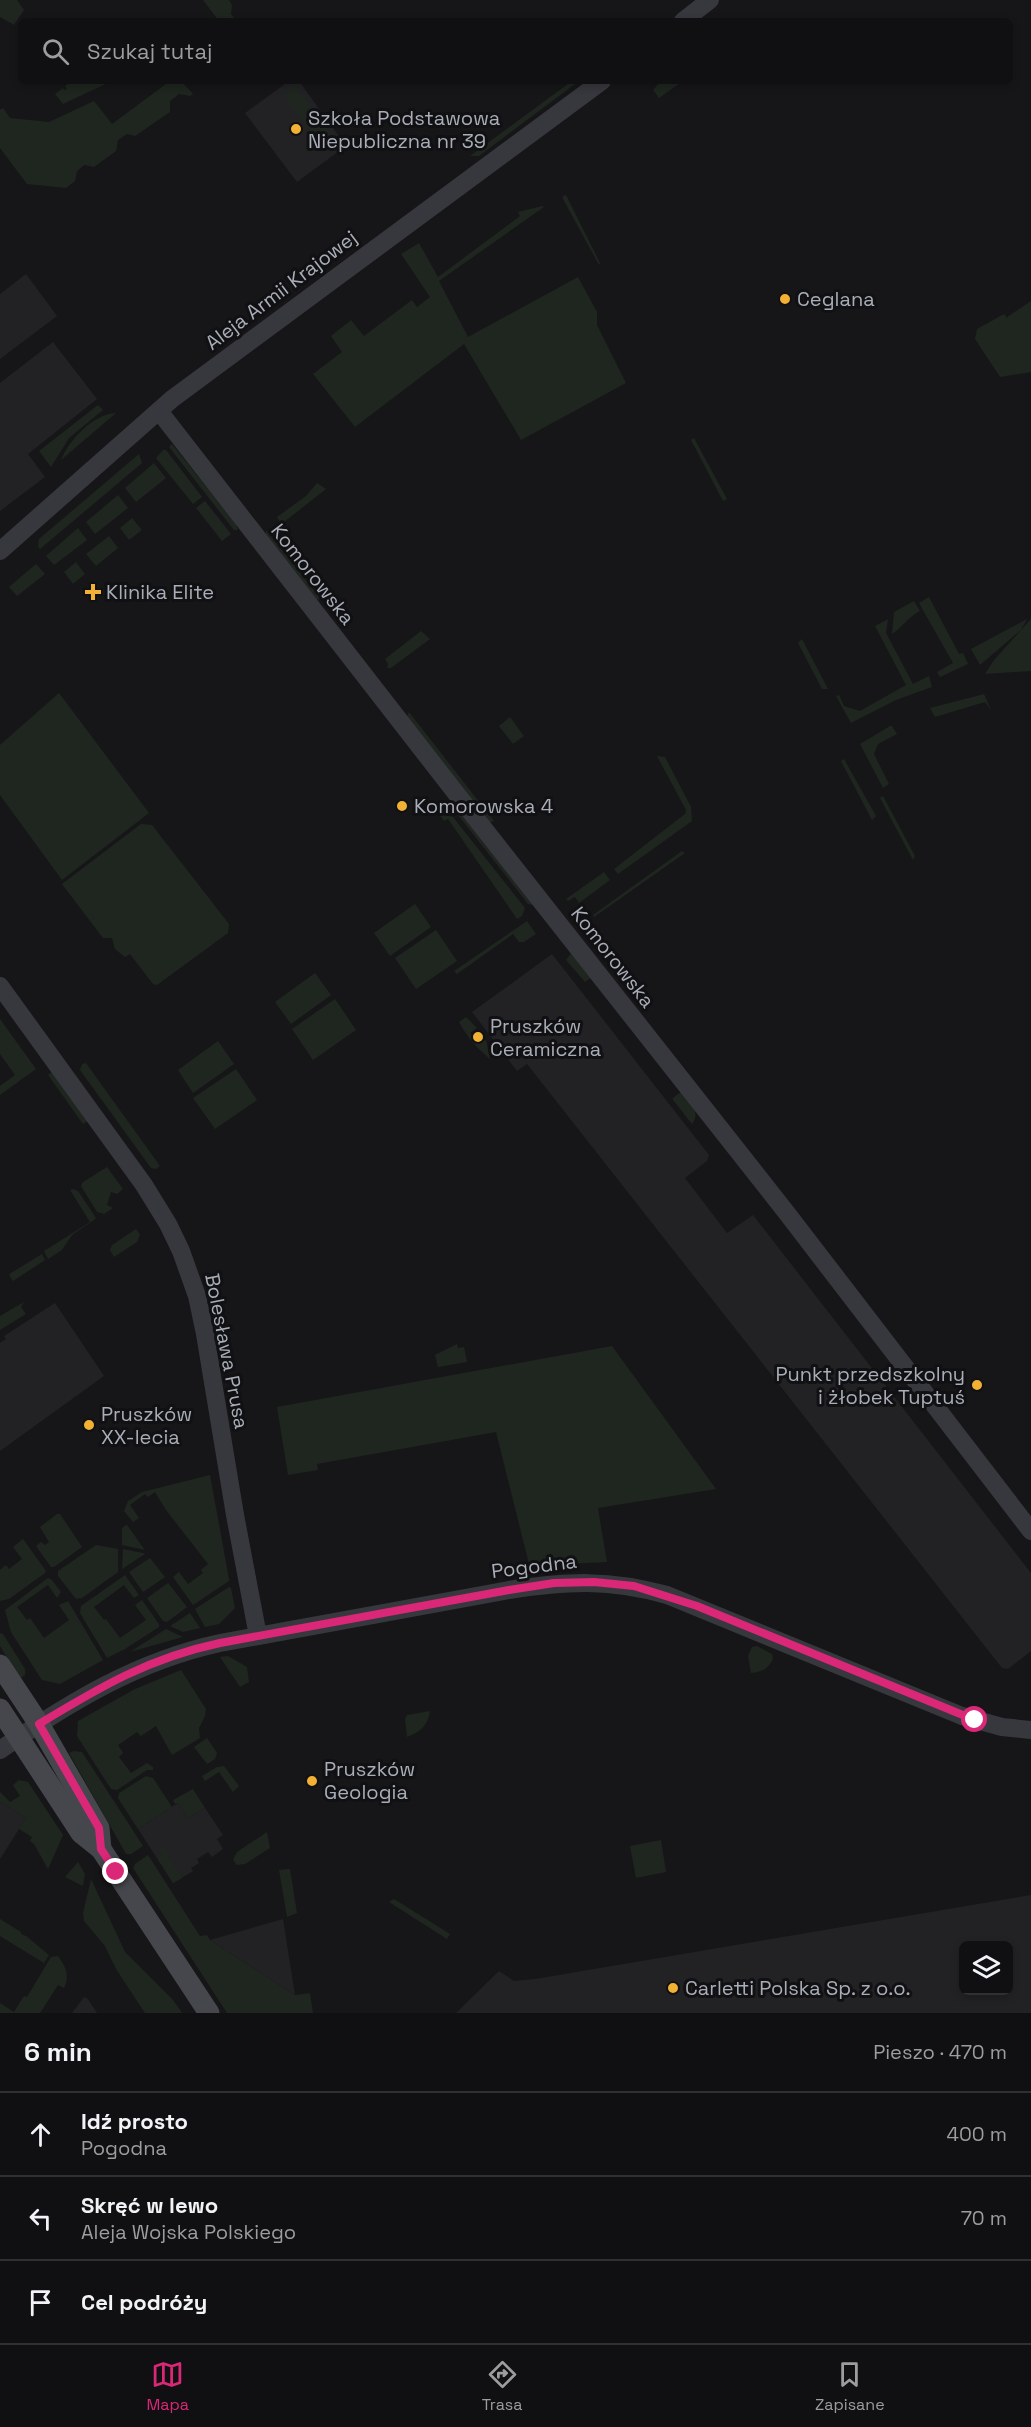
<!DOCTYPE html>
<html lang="pl">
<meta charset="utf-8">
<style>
:root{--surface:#101012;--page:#1e1e20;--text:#f1f3f6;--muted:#9c9d9f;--line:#303032;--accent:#db2777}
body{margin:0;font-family:"Space Grotesk",sans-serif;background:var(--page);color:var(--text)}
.controls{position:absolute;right:18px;bottom:18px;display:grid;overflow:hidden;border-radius:9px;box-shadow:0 3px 9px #0003}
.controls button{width:54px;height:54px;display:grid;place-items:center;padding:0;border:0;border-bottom:2px solid var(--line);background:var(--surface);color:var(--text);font:30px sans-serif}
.stop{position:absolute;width:18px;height:18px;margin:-14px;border:4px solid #db2777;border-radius:50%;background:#fff}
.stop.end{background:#db2777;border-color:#fff;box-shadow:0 2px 6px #0008}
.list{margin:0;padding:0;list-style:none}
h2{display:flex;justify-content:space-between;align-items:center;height:78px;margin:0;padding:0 24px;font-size:26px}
h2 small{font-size:20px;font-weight:400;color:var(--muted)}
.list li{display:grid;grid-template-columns:39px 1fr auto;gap:18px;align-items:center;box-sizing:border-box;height:84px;padding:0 24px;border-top:2px solid var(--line)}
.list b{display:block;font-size:22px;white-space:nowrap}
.list p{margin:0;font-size:20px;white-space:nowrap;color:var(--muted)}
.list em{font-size:20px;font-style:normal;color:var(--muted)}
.icon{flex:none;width:33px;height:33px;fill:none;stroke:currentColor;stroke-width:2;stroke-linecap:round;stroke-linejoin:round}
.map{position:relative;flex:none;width:1031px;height:2013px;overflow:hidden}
.search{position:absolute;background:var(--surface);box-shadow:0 3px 9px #0003;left:18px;right:18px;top:18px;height:66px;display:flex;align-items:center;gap:15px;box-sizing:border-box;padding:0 21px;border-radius:9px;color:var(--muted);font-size:22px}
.sheet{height:330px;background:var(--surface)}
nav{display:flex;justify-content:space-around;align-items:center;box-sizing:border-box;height:84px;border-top:2px solid var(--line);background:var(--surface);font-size:16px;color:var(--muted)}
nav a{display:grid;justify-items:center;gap:3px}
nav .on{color:var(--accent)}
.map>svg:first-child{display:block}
.built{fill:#222225;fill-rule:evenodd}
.green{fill:#1e261f}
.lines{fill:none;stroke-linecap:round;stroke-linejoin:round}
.tertiary{stroke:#37383d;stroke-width:18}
.secondary{stroke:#45474d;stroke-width:21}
.route{stroke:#db2777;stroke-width:8}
.poi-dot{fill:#f2b134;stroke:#111113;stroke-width:2}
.labels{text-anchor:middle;stroke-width:6;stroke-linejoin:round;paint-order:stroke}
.poi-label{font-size:20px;fill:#a8adb8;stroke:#111113;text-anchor:start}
.street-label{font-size:20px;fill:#a8adb8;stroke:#111113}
</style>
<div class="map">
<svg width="1031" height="2013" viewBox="0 0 1031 2013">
<rect width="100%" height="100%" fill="#161618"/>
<g class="built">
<path d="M289 81H299L346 146 297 182 245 113Z"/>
<path d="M26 274 57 316 0 359V294Z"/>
<path d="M53 342 97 399 28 454 45 477 0 511V383Z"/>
<path d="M552 954 709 1155 707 1161 685 1178 727 1233 753 1215 1031 1573V1651L1008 1669 1002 1668 527 1064 517 1071 472 1012Z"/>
<path d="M55 1303 104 1376 0 1451V1343L6 1339 4 1336Z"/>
<path d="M0 1802 26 1818 0 1859Z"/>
<path d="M178 1803 188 1818 205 1808 223 1835 217 1839 223 1849 212 1857 208 1852 197 1859 199 1863 191 1868 193 1871 173 1883 138 1829Z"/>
<path d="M1031 1895V2013H456L499 1971 514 1981 535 1979ZM964 1946H1008V1990H964Z"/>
<path d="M283 1919 295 1995 210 1940Z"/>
<path d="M84 1997 88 1999 97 2013H72Z"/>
</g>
<g class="green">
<path d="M0 0H17L24 10 14 25 0 17Z"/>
<path d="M203 0H229L232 5 231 14 236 21H219Z"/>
<path d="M72 81H112L63 104 55 94 63 88 64 90 67 89 65 86Z"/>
<path d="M170 81H181L193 94 190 96 179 94 170 101V112L135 136 127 134 118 140 116 151 94 167 84 165 77 171 75 181 66 188 27 184 0 148V110L3 108 10 118 49 122 94 101 112 124Z"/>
<path d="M572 81H579L479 156H470Z"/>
<path d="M661 81H683L659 98 653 90Z"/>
<path d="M295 85 335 140 323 149 283 95Z"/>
<path d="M566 195 601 265 598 263 563 199V196Z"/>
<path d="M542 206 544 207 439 281 468 337 578 277 597 312V325L626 383 521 440 464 344 355 427 313 374 342 352 331 336 351 320 364 336 412 300 417 307 430 297 401 254 419 243 438 277 520 216 518 212Z"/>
<path d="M1031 301V372L1000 377 975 339 977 329 1004 314 1008 319 1007 317Z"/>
<path d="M98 405 103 410 69 438 51 467 39 451Z"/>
<path d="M116 413 61 460C69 440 93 414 116 413Z"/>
<path d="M694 438 727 499 723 501 691 440Z"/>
<path d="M172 444 236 524 238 530H234L169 447Z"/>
<path d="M163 450H166L202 497 193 504 156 458Z"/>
<path d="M139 454 142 463 40 549 38 546 39 539Z"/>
<path d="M154 463 166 478 136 502 125 488Z"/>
<path d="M317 483 326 489 284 522H280L277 517 306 496Z"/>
<path d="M118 495 128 508 95 534 86 522Z"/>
<path d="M205 501 231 534 222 541 196 508Z"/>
<path d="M132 518 142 530 129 540 120 528Z"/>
<path d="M78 528 87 540 54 565 46 556Z"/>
<path d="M266 530 321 599 315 600 266 535Z"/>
<path d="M109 536 118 548 96 566 86 554Z"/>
<path d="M76 562 85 574 73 584 64 572Z"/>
<path d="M36 564 45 574 17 596 9 587Z"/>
<path d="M929 597 959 654 963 653 968 664 940 677 937 672 953 663 919 603Z"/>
<path d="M914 601 920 611C908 617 903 627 892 634L894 612Z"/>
<path d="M888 619 886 633 913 684 929 676 932 687 896 700 851 723 836 696 839 695 844 706 860 711 906 685 875 626Z"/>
<path d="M1027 619 1021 630 980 665 971 649Z"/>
<path d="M1031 619V671L985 674 994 660Z"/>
<path d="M421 631 430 639 391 668H387L388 664 385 659Z"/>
<path d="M802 639 828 689H822L798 643Z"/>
<path d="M59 693 149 813 62 880 0 795V745Z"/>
<path d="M984 694 991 710 985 702 935 717 930 708Z"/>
<path d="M409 712 494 821 488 823 406 718Z"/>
<path d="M510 717 524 736 513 744 499 726Z"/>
<path d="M890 726H892L897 734 878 744 874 754 889 784 883 788 860 744Z"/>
<path d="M657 756 665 757 691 807 692 821 618 874 614 869 685 814 686 810Z"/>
<path d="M844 759 876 816 872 820 841 761Z"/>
<path d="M883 796 915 856 913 860 880 798Z"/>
<path d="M461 813 534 903 532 905 528 904 458 815Z"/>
<path d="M439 814 453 817 525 908 522 916 517 919 448 819 444 821Z"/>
<path d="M141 824 152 825 229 924 228 933 157 985 153 984 130 954 125 957 115 949 112 938H103L62 884Z"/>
<path d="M682 851 685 853 594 917 593 915Z"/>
<path d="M604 872 610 880 579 903 575 897 568 901 566 899Z"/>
<path d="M415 904 431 927 390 956 374 933Z"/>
<path d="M527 921 536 934 524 942H519L513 934 457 974 454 971Z"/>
<path d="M436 930 457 961 416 989 395 958Z"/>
<path d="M572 952 592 977 585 982 566 960Z"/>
<path d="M315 973 331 995 291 1024 275 1002Z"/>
<path d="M335 999 356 1030 313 1060 292 1029Z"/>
<path d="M466 1017 477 1028 470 1033 478 1043 486 1040 490 1059C477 1048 467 1037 459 1022Z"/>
<path d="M0 1019 36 1069 0 1095V1086L15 1075 0 1054Z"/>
<path d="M218 1041 234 1064 193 1093 178 1070Z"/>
<path d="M86 1063 160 1166 156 1169 151 1168 80 1070 82 1064Z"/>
<path d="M236 1069 257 1100 215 1129 193 1098Z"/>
<path d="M52 1072 88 1121 83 1124 48 1075Z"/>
<path d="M682 1091C689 1102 702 1112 692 1124L673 1100V1098Z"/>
<path d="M107 1167 123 1189 117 1194 111 1192 107 1205 113 1208 104 1214 97 1212 81 1186 83 1182Z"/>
<path d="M73 1189 78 1191 96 1218 94 1220 72 1235 62 1250 48 1259 44 1251 90 1222 70 1190Z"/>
<path d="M136 1229 140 1235 137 1242 114 1257 110 1250 112 1245Z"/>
<path d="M42 1254 45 1260 13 1281 9 1275 11 1273Z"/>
<path d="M24 1302 21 1307 26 1314 0 1330V1316Z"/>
<path d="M457 1344 458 1348 464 1347 467 1362 438 1367 435 1355Z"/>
<path d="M612 1346 716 1489 598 1508 607 1562 544 1565 530 1568 496 1432 317 1464 318 1470 288 1475 277 1407Z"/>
<path d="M210 1475 229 1579V1581L193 1605 173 1577 179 1572 188 1584 203 1573 201 1570 208 1564 166 1510 155 1492 148 1497 145 1494 130 1505 139 1518 133 1522 124 1511 128 1501 142 1492Z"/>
<path d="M57 1514H60L82 1547 54 1567H51L36 1546 41 1542 45 1545 49 1542 40 1527Z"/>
<path d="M126 1525H127L145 1550 122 1545V1528Z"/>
<path d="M23 1539 46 1571 45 1573 9 1599 0 1601V1570L6 1565 9 1569 22 1559 13 1547Z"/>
<path d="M96 1545 118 1549V1572L82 1598 76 1599 58 1576V1571Z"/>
<path d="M123 1549 143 1553 145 1554 122 1569Z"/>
<path d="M150 1558 165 1577 143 1592 129 1572Z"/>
<path d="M125 1575 139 1595 134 1598 124 1585 94 1607 104 1620 106 1619 120 1638 146 1620 135 1605 142 1600 159 1624V1627L125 1649 107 1658 80 1613 81 1606Z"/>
<path d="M48 1578 52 1580 61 1592 57 1598 48 1585 17 1607 27 1620 30 1618 44 1638 69 1620 59 1605 68 1601 103 1660 60 1684 42 1680 11 1632 5 1610Z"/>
<path d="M168 1583 187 1607 167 1622 163 1621 147 1598Z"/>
<path d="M229 1587 231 1588 235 1608 219 1624 205 1627 195 1609Z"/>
<path d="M190 1613 200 1628 183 1632 170 1626Z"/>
<path d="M166 1629 183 1637 130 1652Z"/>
<path d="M0 1633 3 1634 25 1669V1675L19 1679 0 1646Z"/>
<path d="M757 1646 772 1654 773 1659C768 1669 762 1672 751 1673L748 1656 752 1647Z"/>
<path d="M228 1656 247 1667 249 1682 240 1687 220 1657Z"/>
<path d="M181 1670 206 1709 205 1716 199 1728 200 1738 172 1755 156 1726 141 1736 137 1732 118 1745 123 1753 119 1757 131 1773 147 1763 153 1767V1770H147L117 1790 111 1789 77 1736 78 1721 135 1689Z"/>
<path d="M430 1711C428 1726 420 1732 407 1737L405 1719 407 1715Z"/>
<path d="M207 1738 217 1753 215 1759 207 1764 194 1747Z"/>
<path d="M74 1751 82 1752 143 1846 131 1854H126L69 1753Z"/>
<path d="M224 1766 239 1786 233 1792 219 1772 205 1781 202 1776 217 1767Z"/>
<path d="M146 1776 153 1778 172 1807 138 1829 118 1798 119 1793Z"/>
<path d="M19 1780 28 1782 63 1835 48 1869 34 1844 30 1841 32 1837 19 1829 26 1818 0 1802V1792L10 1802 20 1796 13 1785Z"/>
<path d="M193 1789 205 1808 188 1818 178 1803 175 1804 173 1800Z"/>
<path d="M267 1832 270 1848 245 1864 237 1865 233 1860 237 1852Z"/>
<path d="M661 1840 666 1872 636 1878 630 1846Z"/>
<path d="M162 1846 182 1878 173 1883 157 1858 163 1854 159 1848Z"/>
<path d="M148 1855 200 1936 207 1935 210 1940 295 1995 310 1993 313 2013H227L133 1868 135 1864Z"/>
<path d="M78 1862 85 1874 83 1886 65 1877Z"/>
<path d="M290 1869 297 1913 287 1917 279 1870Z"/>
<path d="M91 1879 125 1952 173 2000 182 2013H145L116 1969 105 1946 84 1921 83 1913Z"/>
<path d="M394 1899 450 1934 447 1939 389 1902Z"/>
<path d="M0 1919 21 1932V1934L26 1936 49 1955 44 1963 0 1936Z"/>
<path d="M58 1956C66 1967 70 1976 64 1988L58 1985 40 2013H0V2003L14 2012 24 1996 27 1997 51 1957Z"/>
</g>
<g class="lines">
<g class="tertiary">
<path d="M683 21 710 0"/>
<path d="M159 411 455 792 786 1212 1031 1531"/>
<path d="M0 551 172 399 602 81"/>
<path d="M0 986 144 1185 168 1224 181 1251 197 1296 205 1334 235 1515 258 1636"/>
<path d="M0 1750C70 1702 137 1661 220 1643L509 1590C568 1581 609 1579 667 1595L962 1716 1002 1727 1031 1730"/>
</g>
<g class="secondary">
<path d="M0 1665 39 1724 99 1828 101 1849"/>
<path d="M0 1709 81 1833 101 1849 209 2013"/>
</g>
</g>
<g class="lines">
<path class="route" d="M116 1872 101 1849 99 1828 39 1724C100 1687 149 1658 220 1643L509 1590 554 1583 594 1582 634 1586 697 1606 975 1720"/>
</g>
<g class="poi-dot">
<circle cx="296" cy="129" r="6"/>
<circle cx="785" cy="299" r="6"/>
<path d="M90 583h6v6h6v6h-6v6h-6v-6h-6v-6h6z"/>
<circle cx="402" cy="806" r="6"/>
<circle cx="478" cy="1037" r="6"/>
<circle cx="977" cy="1385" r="6"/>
<circle cx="89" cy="1425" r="6"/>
<circle cx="312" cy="1781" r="6"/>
<circle cx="673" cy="1988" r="6"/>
</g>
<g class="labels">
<g class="poi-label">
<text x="308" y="125">Szkoła Podstawowa<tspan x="308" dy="23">Niepubliczna nr 39</tspan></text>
<text x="797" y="306">Ceglana</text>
<text x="106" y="599">Klinika Elite</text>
<text x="414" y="813">Komorowska 4</text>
<text x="490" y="1033">Pruszków<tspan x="490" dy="23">Ceramiczna</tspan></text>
<text x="965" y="1381" text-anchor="end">Punkt przedszkolny<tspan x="965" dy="23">i żłobek Tuptuś</tspan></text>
<text x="101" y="1421">Pruszków<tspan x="101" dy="23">XX-lecia</tspan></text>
<text x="324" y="1776">Pruszków<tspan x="324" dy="23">Geologia</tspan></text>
<text x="685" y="1995">Carletti Polska Sp. z o.o.</text>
</g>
<g class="street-label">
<text transform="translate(281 290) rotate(-37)" y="7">Aleja Armii Krajowej</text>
<text transform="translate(313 574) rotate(52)" y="7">Komorowska</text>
<text transform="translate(613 957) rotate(52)" y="7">Komorowska</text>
<text transform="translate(227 1351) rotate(79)" y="7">Bolesława Prusa</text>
<text transform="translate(534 1566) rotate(-7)" y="7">Pogodna</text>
</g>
</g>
</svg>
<div class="controls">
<button><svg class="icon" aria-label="layers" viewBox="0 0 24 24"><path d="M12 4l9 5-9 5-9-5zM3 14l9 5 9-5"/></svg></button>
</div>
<div class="stop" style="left:975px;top:1720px"></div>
<div class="stop end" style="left:116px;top:1872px"></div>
<div class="search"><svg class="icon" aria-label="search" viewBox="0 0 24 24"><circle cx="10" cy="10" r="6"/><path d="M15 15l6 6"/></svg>Szukaj tutaj</div>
</div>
<section class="sheet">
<h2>6 min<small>Pieszo · 470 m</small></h2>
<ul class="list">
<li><svg class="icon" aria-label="ahead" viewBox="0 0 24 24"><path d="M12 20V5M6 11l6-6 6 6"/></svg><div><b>Idź prosto</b><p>Pogodna</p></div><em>400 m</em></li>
<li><svg class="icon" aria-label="left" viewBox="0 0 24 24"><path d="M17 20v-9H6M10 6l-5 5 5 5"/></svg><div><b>Skręć w lewo</b><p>Aleja Wojska Polskiego</p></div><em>70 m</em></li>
<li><svg class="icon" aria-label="arrive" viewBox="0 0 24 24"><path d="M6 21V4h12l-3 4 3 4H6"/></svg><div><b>Cel podróży</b></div></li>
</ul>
</section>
<nav>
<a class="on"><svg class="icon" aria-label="map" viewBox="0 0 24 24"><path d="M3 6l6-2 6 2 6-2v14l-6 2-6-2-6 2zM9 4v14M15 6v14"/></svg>Mapa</a>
<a><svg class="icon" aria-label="directions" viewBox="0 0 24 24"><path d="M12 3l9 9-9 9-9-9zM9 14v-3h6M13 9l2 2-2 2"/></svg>Trasa</a>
<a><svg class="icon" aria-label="saved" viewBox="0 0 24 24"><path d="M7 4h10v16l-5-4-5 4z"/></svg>Zapisane</a>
</nav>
